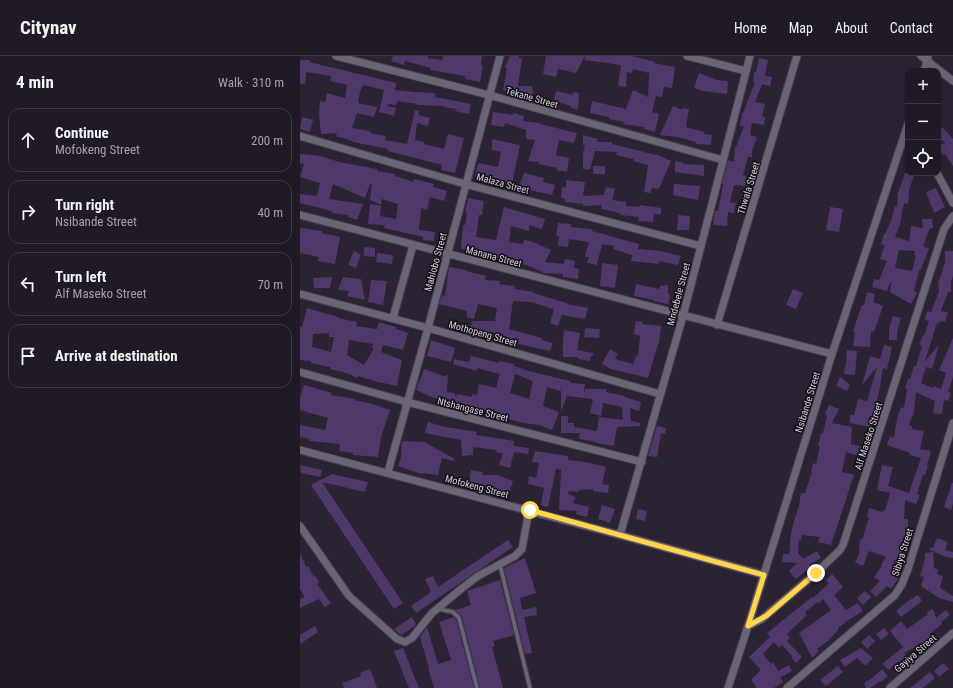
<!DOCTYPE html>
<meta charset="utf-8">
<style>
:root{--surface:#201a27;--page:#28232f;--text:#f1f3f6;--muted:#a2a1a7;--line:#3d3844}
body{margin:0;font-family:"Roboto Condensed",sans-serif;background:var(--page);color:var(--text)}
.controls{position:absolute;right:12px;top:12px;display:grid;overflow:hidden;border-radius:8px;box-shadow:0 4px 16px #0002}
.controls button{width:36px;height:36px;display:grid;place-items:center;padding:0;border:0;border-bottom:1px solid var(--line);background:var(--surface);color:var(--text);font:20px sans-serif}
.stop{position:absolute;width:12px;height:12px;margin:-9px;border:3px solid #ffd54a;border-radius:50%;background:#fff}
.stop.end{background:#ffd54a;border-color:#fff;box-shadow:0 1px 4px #0008}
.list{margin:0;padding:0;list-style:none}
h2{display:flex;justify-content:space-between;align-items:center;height:52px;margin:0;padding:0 16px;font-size:17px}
h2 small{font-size:13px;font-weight:400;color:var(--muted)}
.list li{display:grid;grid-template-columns:26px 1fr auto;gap:12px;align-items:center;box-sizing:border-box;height:64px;margin:0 8px 8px;padding:0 8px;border:1px solid var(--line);border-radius:12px}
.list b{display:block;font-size:15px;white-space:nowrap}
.list p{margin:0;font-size:13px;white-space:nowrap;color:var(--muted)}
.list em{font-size:13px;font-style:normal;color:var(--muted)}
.icon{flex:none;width:22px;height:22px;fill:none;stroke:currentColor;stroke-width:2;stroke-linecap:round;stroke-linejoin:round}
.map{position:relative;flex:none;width:653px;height:632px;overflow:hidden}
header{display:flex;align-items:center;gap:24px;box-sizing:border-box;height:56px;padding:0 20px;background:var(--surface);border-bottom:1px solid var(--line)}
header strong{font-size:19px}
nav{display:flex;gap:22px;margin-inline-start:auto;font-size:14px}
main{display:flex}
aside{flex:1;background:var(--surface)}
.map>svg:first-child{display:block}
.building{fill:#50386b;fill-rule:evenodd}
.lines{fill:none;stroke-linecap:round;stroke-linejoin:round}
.lane-casing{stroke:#453f4e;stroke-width:5.5}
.street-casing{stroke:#453f4e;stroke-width:9}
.lane{stroke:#6c6377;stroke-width:3.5}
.street{stroke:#6c6377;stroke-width:7}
.route{stroke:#ffd54a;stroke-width:5}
.labels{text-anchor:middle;stroke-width:3;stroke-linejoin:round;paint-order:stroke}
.street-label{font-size:10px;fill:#d4cfdb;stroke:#120e16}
</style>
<header>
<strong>Citynav</strong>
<nav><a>Home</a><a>Map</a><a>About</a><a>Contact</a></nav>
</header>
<main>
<aside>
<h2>4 min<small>Walk · 310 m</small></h2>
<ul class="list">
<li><svg class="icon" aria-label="ahead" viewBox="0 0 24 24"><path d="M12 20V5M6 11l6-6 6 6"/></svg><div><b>Continue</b><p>Mofokeng Street</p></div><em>200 m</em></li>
<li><svg class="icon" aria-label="right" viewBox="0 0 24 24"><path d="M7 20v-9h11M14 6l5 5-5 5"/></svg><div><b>Turn right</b><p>Nsibande Street</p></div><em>40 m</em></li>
<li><svg class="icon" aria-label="left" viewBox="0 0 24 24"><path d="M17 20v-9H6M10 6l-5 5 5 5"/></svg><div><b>Turn left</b><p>Alf Maseko Street</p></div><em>70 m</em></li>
<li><svg class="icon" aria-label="arrive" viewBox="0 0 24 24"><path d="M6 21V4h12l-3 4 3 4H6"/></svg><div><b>Arrive at destination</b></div></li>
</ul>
</aside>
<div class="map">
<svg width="653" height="632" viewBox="0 0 653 632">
<rect width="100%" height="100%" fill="#2b2334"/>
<g class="building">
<path d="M93 0H128V2L142 4 143 0H182L181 9 183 10 180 26 165 23V20L130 14 131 12 105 5 104 9 91 5Z"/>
<path d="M210 0H219V2H222L218 30H232L233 39 223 40V36L203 34 207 12 205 11Z"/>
<path d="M246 0H285L276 17 258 13 256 21 243 18Z"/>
<path d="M285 0H332L355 6 354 7 375 11 372 32 364 31 362 41 356 40 352 56 359 58 355 76 344 73V71L323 68 324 66 309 63V61L290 57 292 45 326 53 333 34 348 41 349 17 333 13 332 17 327 16 326 31 318 30 321 9 285 4Z"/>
<path d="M459 2 468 4 465 20 472 21 470 30 462 28 455 46 465 48 462 60 465 61 464 69 452 67 450 79 457 81 452 95V101H448L443 119 446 120 445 130 434 129 430 146 436 147 434 157 428 156 427 170 413 169 415 155H418L423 128H422L428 104 434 106 435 91H436L444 70H440L442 57H443L455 26H453L454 16H456Z"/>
<path d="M0 4H10L9 6 96 27 95 34 114 36 135 37V41L171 48 169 58 155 55 156 53 144 51V50L117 49V48L97 45V49L88 48 87 50 96 52 94 60 79 56 84 34 63 29 60 36 58 47 77 51 74 61 57 57 52 72 70 75V77L86 80 85 84 107 88 115 54 119 55 118 59 130 62 128 70 117 67 115 84 124 86V88L144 93 148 78 164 82 155 117 141 114 142 109 88 95V93L53 86V85L36 80 37 77 21 78 19 58 20 45 25 46 27 37 45 42 47 29 30 25 31 20 6 16 5 28H0Z"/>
<path d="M399 17 417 24 428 25 427 38 403 35 394 32Z"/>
<path d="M256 35 273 39V36L279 37 278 53 271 52V50L254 45Z"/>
<path d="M373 50 382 54V52L389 53 386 71 404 76V78L412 79 411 89 396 88V86L377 81 360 79Z"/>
<path d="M193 56 213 59V57L224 60 223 65 240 67V68L277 77 274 87 259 84 256 99 269 102 267 116 256 114 257 112 239 108V106L228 105 235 84 226 83V74L205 67 204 71 191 69Z"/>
<path d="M2 61 13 64 10 76 0 73Z"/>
<path d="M638 67 653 83V110L645 98 643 99 638 90 645 87 638 80Z"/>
<path d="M283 79 298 83 297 86H312V88L356 99V98L371 105 359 133 352 132 350 137 344 136 348 109 333 105 334 103 316 99 317 96 295 95 290 114 283 113V99L285 89H283Z"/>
<path d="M192 83 220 89 212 128 189 121 188 123 175 120 178 107 198 111 201 96 192 94Z"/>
<path d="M0 98 21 100 39 106 77 113V115L95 118V120L114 126V123L134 128 133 131 147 135 144 145 130 141 127 154 121 152 119 174 135 176 134 185 123 184V181L84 172 85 169 68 168 70 148 81 150 80 160 96 163 98 148 82 143 81 149 70 144 72 128H70L65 142 33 128 29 143 63 148 57 164 48 161V159L32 157V155L0 147V138L17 140 20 127 0 121 4 108 0 107Z"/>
<path d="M375 105 384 107 383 108 404 109V120L375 116Z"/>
<rect x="293" y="110" width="12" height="8"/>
<path d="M224 117 244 122 243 126 255 129 252 139 230 134V132L219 130Z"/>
<path d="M605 117H615L609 133 608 148 604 147 600 168 595 181 609 185 611 170 623 172 622 163H632L633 172H630L623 190 629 193 620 215 619 214 614 235 617 237 611 248 590 236 591 227H590L587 235 572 231 574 223 579 224 587 205 580 203 585 189 581 188 584 178H585L591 165 595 150 597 151 598 137ZM599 194 615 195 614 199 616 200 612 215 595 212Z"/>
<path d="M266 124 285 126 283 140 304 139 306 131 315 133 312 144 326 146V150L340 151V149L361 152V158H354L353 166 338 165 339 161 320 159V157L301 153 302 149 283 150V148L265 146V143L261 142 262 131 266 132Z"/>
<path d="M374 128 400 130 398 144 373 139Z"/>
<path d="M636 132 645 151 634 157 626 136Z"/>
<path d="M168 142 184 145 182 159H179L176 181 196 184 204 151 245 163 242 173 229 169V175L211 170 209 186 223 188 224 184 231 185 251 194 245 206 264 208 265 203 275 205 274 212 279 213 278 223 263 221V218L244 217 227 209 193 202V201L176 198V194L161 193 163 169H165L167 157 165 156Z"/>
<path d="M530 151 543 153 539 176 526 174Z"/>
<path d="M378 159 390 160 389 174H377Z"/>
<path d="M258 167 271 168V171L292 173V175L339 188 338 193 360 195 381 200 378 209 359 205V208L331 205 332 199 313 193 314 190 302 188 297 209 287 207 289 201H285L289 186 269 183 268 191 258 190 259 180H256Z"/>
<path d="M0 172 22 175V177L40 181 35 208 18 205 19 201 0 197Z"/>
<path d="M64 191 75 192V201L64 200Z"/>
<path d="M54 195 61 199 56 212 48 209Z"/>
<path d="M645 195H653V220L651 226V236H648L641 255 648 256 645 266 640 265 639 268 637 267 625 305 639 289 632 313 626 311 621 327 633 332 634 330 641 333 646 317 639 314 653 282V321L648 336 651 337 648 345 644 344 642 358 633 357 635 345 616 336 614 356 609 369 612 370V373L624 375 620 393 631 395 627 409 628 410 625 419H623L617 438 620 439 616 448 605 444 604 463H608V480L602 494H606L602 508 594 520 598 523 591 533 587 530 576 541 570 535 580 525 574 521 582 510 581 509 586 501 569 495 563 510 555 506 559 498 560 483 562 484 569 462 567 461 569 452 582 456 583 454 585 455 590 437 577 434 582 409 593 411 588 430 609 437 621 402 610 399V397L587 389 590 380 594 382 597 362 601 351 604 352 607 333 605 332 608 323H610L614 310H616L622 290 619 289 623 279 624 280 629 265 625 264 627 255 631 256 639 236 638 228 645 206Z"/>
<path d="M77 197 93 199 92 208 76 206Z"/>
<path d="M302 207 318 209 315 232 300 230Z"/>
<path d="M149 211 166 214V215L186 220 185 224 200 225 199 228 215 230V233L233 236V237L267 247V248L288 252 285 263 262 259V258L258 270 250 267 254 253H253L231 246 213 245 209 273 242 282V284L253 287 250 295 192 282 194 277H174L170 276 172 265H195L197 252 178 248 174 263 167 261V255L139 248 142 239 145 240Z"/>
<path d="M32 221 30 232H14L13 222Z"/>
<path d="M43 221 61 223 65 244 47 240 49 235 38 234Z"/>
<path d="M71 224 87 225 83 249 68 246Z"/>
<path d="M336 228 360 233V230L368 229V238L370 239 368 248 353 245V244L334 240Z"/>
<path d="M493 233 503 237 496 253 486 249Z"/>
<path d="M567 236 575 238 573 246 583 250 574 276 571 275 570 291 553 290 555 276 553 275 562 249H564Z"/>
<path d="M7 252 38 261V262L57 266 56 270 77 273 79 266 96 271V273L108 277 103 294 83 289 81 296 102 304 97 330 78 326 58 320 57 322 50 318 30 313V311L11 307V305L0 304V271H2ZM29 277V281H34L31 296 12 291 13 278ZM49 284 73 288 72 292H74L64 309 47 299Z"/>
<path d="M593 260 601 262 597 276V284H589V273Z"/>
<path d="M336 265 343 266 342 268 361 270 359 288H358L348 322 311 313 302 308 310 293 318 298 315 303 333 308 336 300H338L340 280 334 278Z"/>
<path d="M285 272 300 273 299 282 284 281Z"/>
<path d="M264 274 280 277 277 294 293 297V300H291L290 305 278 303V301H263V286Z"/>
<path d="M131 284 155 292 151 306 127 300Z"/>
<path d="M584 289 592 291 587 313 583 312 579 336 570 371 550 367V359H554L558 343 567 345 577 311 562 329 570 300 580 303Z"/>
<path d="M547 294 557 295 555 319 544 318 545 309H546Z"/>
<path d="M171 300 199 307V305L214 308V310L229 315 270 325V327L285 328 284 337 286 333H306V336L325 340V341L341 346 339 355 330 352 331 365 340 367V370L317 371 314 390 296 387V386L279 383 280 377H261V360H268V367H274V371L297 375 299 361 323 364 322 351 303 347 301 360 290 357 293 343 267 340 261 355V335L247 331 243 350 259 356 252 374 239 369 223 367 205 362 206 358 189 359 188 355 171 353V351L155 348 156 344 134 342 116 334 124 313 143 320 148 319 147 336 155 337 156 342 157 338 172 341V338L177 339 179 328 196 332 200 318 177 312V315L153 308 154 303 169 306ZM215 318 233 325 229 343 210 337Z"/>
<path d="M540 321 550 329 547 335 536 330Z"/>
<path d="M4 329 32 337 31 339 55 343 54 344 72 348 90 354 81 381 78 401 53 399V397L39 395 40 388 9 385 10 383 0 381V369L25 374 28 362 0 354V342Z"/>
<path d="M529 349 539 353 532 367 552 371 551 388 562 391 559 400 546 396 542 416 554 419 531 489 518 486 520 481 502 479 501 484H499L498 497 503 503 517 495 521 502 509 509 511 511 496 523 489 515 497 507 482 506 483 498H489L491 477 494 465 499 450 501 437H505L512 416H511L513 407 516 408 520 390H518L521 377H523L527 359 525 358Z"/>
<path d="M128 366 145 371 177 376 176 379 214 385 213 390 229 392 228 398 214 396 210 412 199 409 203 397 196 396 197 394 173 391V399L162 400 161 384 125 377Z"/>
<path d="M357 370 366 372 365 378 361 377 357 401 348 400Z"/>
<path d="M102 385 124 386 155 403 154 405 142 402 138 419 123 417 122 418 112 415 98 410 101 401Z"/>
<path d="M235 395 268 400V404L285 406 306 411 302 428 309 429 308 437 293 435V433L279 434 278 436 269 435 268 438 276 441 273 447 289 451 287 461 276 458 277 455 259 454 261 414 256 413 248 451 241 449 244 432 228 428 229 420 236 422 239 407 232 406Z"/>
<path d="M0 409 22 414 20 421 1 417Z"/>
<path d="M171 414 183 416 182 419H197L213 425 208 440 194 435H183V432L169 430Z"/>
<path d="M32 418 68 426 65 436 22 426 103 547 94 553 11 429Z"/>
<path d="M652 427H653V447L651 454 644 451Z"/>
<path d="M302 449 315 453 310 467 298 463Z"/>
<path d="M338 453 347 455 345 465 336 463Z"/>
<path d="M637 482 648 486 645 494 653 496V502L646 501 630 494V492H633Z"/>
<path d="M208 484 213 491 116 557 111 550 131 536 125 523 133 520 138 531Z"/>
<path d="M633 496 634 512 638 514 637 518 643 520 640 532 653 540V546L639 542 621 530 624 521 620 520 625 503V497Z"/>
<path d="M0 497 6 511 8 510 14 521 15 520 19 526 17 528 31 547 25 551 19 543 0 552V543L5 541 0 533Z"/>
<path d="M225 502 236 537 220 542 222 554 236 551 237 559 224 561 232 597 225 598 204 512Z"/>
<path d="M532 518 543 531 534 539 546 554 558 547 563 555 550 563 538 572 539 573 528 585 517 593 519 595 512 602 499 577 531 554 523 543 519 548 518 546 505 556 507 559 487 578 490 582 487 585 502 601 496 607 491 601 492 600 482 589 479 592 474 586 463 598 471 608 473 606 478 615 489 609 492 615 480 622 483 626 474 632H457L451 624 461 614 449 601 470 581 467 577 512 541 513 542 529 527 526 524Z"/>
<path d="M200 524 214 579 193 585 195 590 192 591 203 632H180L162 561 155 554 171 549 167 535Z"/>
<path d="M565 535 571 541 563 549 557 542Z"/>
<path d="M618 539 622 545 601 561 596 555 608 545Z"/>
<path d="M633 553 636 562 646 554 650 559 641 566 642 568 631 577 633 580 622 589 621 588 604 597 606 600 599 606 598 605 589 614 582 608 603 591 590 575 601 565 607 573 628 558 627 556Z"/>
<path d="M112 561 116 568 115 570 101 579 94 573Z"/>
<path d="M154 561 156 564 174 632H134L128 612H129L120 581 127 571 138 608 151 604 139 566Z"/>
<path d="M15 570 18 576 0 588V579Z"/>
<path d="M584 572 589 578 581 584 576 578Z"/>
<path d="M569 579 575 585 567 593 561 586Z"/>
<path d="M103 592 119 632H109L94 595Z"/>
<path d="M561 592 573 602 566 610 557 602 545 611 540 604Z"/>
<path d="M643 607 649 613 639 621 634 615Z"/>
<path d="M538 610 543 616 526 630 520 624Z"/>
<path d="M70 613 77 632H44L42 627 61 620 60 617Z"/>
<path d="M582 613 588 620 581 626 580 625 570 632H566L564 627 571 623Z"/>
<path d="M630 616 635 622 623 632H610Z"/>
</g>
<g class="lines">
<defs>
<g id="lane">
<path d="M200 509 230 632"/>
<path d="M139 553 153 556 159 562 177 632"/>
</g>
<g id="street">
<path d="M36 0 189 39 423 104"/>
<path d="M387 0 446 15"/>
<path d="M621 0 653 25"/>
<path d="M624 15 628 2"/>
<path d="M0 80 165 128 401 190"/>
<path d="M637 117 653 147"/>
<path d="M0 159 532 298"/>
<path d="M0 238 128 272 360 338"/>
<path d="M93 262 113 189"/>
<path d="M417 269 497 0"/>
<path d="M0 316 107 346 342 406"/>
<path d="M0 394 320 479 464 519"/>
<path d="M88 416 128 272 200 0"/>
<path d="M0 470 49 540 97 583 105 586 112 582 132 557 161 533 178 520 215 500 222 493 229 454"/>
<path d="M320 479 383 260 450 0"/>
<path d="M448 570 462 563 470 556 516 517 540 494 543 489 644 173 653 160"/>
<path d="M428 632 448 570 532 298 608 68"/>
<path d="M487 632 595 539 602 528 608 513 653 367"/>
<path d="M590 632 653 577"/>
</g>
</defs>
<use href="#lane" class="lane-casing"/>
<use href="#street" class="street-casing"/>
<use href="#lane" class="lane"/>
<use href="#street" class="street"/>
</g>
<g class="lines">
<path class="route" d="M230 454 464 519 448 570 466 560 516 517"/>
</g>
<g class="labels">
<g class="street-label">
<text transform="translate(232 41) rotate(16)" y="4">Tekane Street</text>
<text transform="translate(203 127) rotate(15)" y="4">Malaza Street</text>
<text transform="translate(448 132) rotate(-73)" y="4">Thwala Street</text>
<text transform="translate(194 200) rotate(15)" y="4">Manana Street</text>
<text transform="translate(135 206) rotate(-75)" y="4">Mahlobo Street</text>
<text transform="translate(378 238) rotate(-75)" y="4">Mndebele Street</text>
<text transform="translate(183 277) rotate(16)" y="4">Mothopeng Street</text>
<text transform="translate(507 346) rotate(-73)" y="4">Nsibande Street</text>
<text transform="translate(173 353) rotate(14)" y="4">Ntshangase Street</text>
<text transform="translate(568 380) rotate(-72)" y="4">Alf Maseko Street</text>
<text transform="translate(177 430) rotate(15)" y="4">Mofokeng Street</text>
<text transform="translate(602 496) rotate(-72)" y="4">Sibiya Street</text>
<text transform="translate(615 597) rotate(-41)" y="4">Gayiya Street</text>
</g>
</g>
</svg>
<div class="controls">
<button>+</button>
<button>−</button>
<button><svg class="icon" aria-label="locate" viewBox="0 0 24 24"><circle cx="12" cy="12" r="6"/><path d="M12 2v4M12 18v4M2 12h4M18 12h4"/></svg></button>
</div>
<div class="stop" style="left:230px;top:454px"></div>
<div class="stop end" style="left:516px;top:517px"></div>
</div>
</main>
